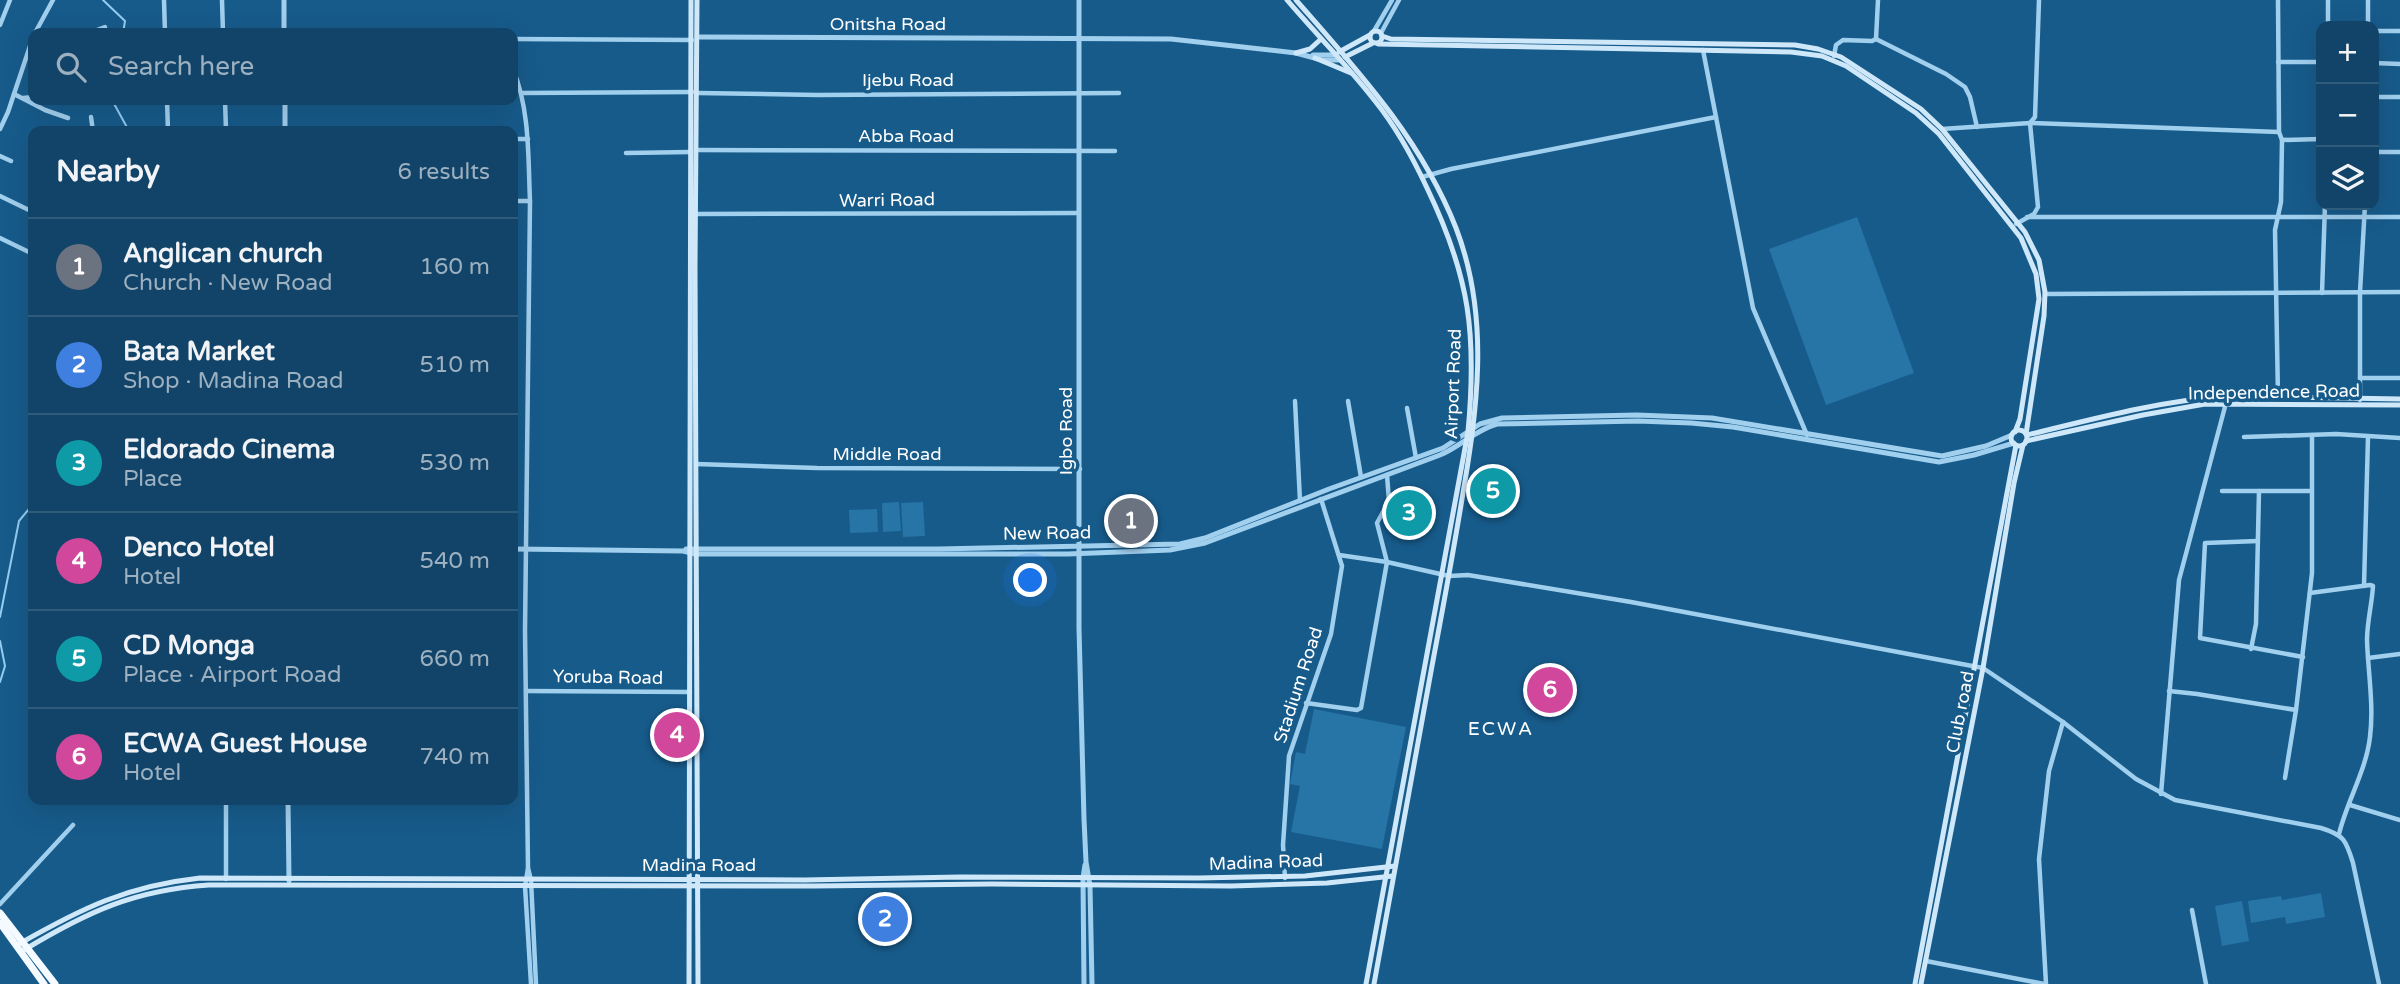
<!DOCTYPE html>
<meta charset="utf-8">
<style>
:root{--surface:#114468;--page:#1a4b6e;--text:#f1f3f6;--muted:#9cb0c0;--line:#305c7c;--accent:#8abfa5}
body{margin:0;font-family:"Varela Round",sans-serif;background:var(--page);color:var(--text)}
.controls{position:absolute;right:21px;top:21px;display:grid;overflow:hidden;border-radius:14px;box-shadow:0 7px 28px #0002}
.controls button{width:63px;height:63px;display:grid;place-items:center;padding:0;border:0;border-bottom:2px solid var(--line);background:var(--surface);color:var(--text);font:35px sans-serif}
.you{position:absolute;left:1031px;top:581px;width:24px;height:24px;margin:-18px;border:5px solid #fff;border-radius:50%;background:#1a73e8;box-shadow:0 0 0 10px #1a73e833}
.badge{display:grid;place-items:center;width:46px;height:46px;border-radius:50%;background:var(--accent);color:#fff;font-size:23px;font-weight:700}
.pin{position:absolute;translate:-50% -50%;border:4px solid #fff;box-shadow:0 2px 7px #0006}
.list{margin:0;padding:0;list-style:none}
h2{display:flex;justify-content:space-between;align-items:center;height:91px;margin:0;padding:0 28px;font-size:30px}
h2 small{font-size:23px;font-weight:400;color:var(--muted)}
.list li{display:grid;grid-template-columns:46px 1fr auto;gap:21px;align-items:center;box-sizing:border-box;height:98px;padding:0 28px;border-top:2px solid var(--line)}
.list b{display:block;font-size:26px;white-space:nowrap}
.list p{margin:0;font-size:23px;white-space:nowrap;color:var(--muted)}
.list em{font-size:23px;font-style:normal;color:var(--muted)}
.icon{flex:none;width:38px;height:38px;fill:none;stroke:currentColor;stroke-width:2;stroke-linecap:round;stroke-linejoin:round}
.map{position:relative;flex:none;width:2400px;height:984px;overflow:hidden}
.search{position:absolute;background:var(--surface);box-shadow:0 7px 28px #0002;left:28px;top:28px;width:490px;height:77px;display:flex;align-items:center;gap:18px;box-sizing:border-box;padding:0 24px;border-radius:14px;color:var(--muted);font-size:26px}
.panel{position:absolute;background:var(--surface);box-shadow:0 7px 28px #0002;left:28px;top:126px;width:490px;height:679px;border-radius:14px}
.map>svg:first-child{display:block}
.green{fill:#2774a7}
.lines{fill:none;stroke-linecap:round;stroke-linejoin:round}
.stream{stroke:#93cdf1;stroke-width:2}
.minor{stroke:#a1cfee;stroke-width:4.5}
.tertiary{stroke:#a1cfee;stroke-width:5}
.secondary{stroke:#cee8fa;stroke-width:5}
.trunk{stroke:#f4faff;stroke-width:7}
.labels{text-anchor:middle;stroke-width:7;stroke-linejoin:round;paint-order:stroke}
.street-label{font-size:18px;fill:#fff;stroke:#175b8b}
.neighbourhood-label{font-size:19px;letter-spacing:2px;fill:#fff;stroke:#175b8b}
</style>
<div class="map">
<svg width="2400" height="984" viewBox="0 0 2400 984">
<rect width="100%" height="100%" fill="#175b8b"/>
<g class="green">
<path d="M1857 217 1914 373 1826 405 1769 249Z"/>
<path d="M899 502 901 531 883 532 882 503Z"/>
<path d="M923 502 925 536 903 537 901 503Z"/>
<path d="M877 509 878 532 850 533 849 510Z"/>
<path d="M1314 709 1406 727 1382 849 1291 832 1300 786 1290 784 1296 752 1305 754Z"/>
<path d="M2321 893 2325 917 2286 924 2285 917 2251 923 2248 901 2281 896 2282 900Z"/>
<path d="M2242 901 2249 941 2222 946 2215 906Z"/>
</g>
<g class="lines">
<g class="stream">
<path d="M103 0 125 21 123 33"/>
<path d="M112 100 129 131"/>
<path d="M0 617 19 521 33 504"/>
<path d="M0 641 5 666 0 682"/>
</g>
<g class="minor">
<path d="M164 0 165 33"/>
<path d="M222 0 223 33"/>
<path d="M0 25 10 0"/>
<path d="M2328 26V0"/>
<path d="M2368 26V0"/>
<path d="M1374 31 1392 0"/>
<path d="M2374 31H2400"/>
<path d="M35 33 53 0"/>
<path d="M89 33 105 27"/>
<path d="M1381 33 1399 0"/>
<path d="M513 39 692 40"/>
<path d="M1876 39 1878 0"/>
<path d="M1703 50 1753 308 1807 435"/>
<path d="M1834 56 1836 45 1843 40 1872 41 1876 39 1946 74 1965 87 1970 97 1977 127"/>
<path d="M2278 62H2321"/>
<path d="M2374 63 2400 64"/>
<path d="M513 69C530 110 528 157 530 201L525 631 528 868"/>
<path d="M522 93 692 92"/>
<path d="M698 93 817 95 1119 93"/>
<path d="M14 94 45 110 68 118"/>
<path d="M2374 97H2400"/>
<path d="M23 98 33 97"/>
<path d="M167 100 168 131"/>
<path d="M225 100 226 131"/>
<path d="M91 117 93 131"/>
<path d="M0 129 8 112 33 37"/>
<path d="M1942 129 2030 123 2279 132"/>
<path d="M513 139H528"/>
<path d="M2282 140 2321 139"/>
<path d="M697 150 1115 151"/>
<path d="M2374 152H2400"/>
<path d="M626 153 691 152"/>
<path d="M0 156 11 161"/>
<path d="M1422 177 1451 169 1716 117"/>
<path d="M0 196 33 212"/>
<path d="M513 201H530"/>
<path d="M696 214 1077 213"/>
<path d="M2027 217H2400"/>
<path d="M2016 224 2034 214 2038 207 2030 123 2035 117 2039 0"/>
<path d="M0 238 33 254"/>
<path d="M2322 293 2325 205"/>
<path d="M2045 294 2400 292"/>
<path d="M2360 378H2400"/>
<path d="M2278 397 2275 230 2281 202 2282 140 2279 132 2278 0"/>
<path d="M2360 400V292L2365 205"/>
<path d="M1295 401 1300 501"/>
<path d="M1348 401 1361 477"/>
<path d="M1407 408 1416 458"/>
<path d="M2244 437 2336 434 2400 438"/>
<path d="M696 464 817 468 1080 469"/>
<path d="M2222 491H2311"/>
<path d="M2258 541 2205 543 2200 638 2303 657"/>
<path d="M1339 555 1387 562 1449 576 1468 575 1631 602 1983 668 2063 722 2136 779 2175 800 2321 828C2344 835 2346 840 2353 863L2379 984"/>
<path d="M2364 586 2368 437"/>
<path d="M2310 593 2370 585 2373 586C2372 604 2367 622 2367 640 2368 672 2374 705 2370 737 2366 771 2347 801 2339 834"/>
<path d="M2251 649 2256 624 2259 491"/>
<path d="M2368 658 2400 654"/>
<path d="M526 691 690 692"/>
<path d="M2169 691 2197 694 2296 710 2285 778"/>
<path d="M1306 703 1357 710 1361 708 1387 562 1377 523 1389 501 1387 475"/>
<path d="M2296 710 2312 573V435"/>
<path d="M2161 794 2179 580 2226 403"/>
<path d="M226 800V879"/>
<path d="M2350 805 2400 820"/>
<path d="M1285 878 1283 845 1289 756 1331 634 1342 566 1321 499"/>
<path d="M0 904 73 825"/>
<path d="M2192 910 2206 984"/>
<path d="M1926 961 2044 984"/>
<path d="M531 984 525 886 528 868 531 880 536 984"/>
<path d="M2046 984 2039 859 2049 771 2063 722"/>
</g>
<g class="tertiary">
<path d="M284 0V33"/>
<path d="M1079 0V628L1084 819 1086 862 1090 886 1092 984"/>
<path d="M698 37 1171 39 1296 53 1322 60H1340"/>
<path d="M1313 55H1335"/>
<path d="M285 100V131"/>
<path d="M513 549 683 551 695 554H1068L1170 550 1205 543 1440 455C1460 447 1475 430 1497 424L1638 421 1691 423 1733 427 1939 462 1974 455 2014 443"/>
<path d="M686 549H939L1180 544 1205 538 1329 489 1443 448 1480 424 1502 418 1637 415 1712 418 1942 456 1986 446 2012 435"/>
<path d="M288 800 289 881"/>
<path d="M1084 984 1083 878 1085 865"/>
</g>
<g class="secondary">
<path d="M697 0 695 267 698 984"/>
<path d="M1287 0C1316 34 1348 66 1375 101 1396 127 1413 158 1427 188 1470 277 1477 335 1468 432L1366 984"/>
<path d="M1296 0C1358 71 1421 139 1456 228 1491 319 1477 412 1461 505 1452 559 1442 613 1432 666 1412 772 1393 878 1374 984"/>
<circle cx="1376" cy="37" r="6"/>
<path d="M1382 36 1391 39 1795 45 1818 49 1841 57 1921 109 1942 129 2025 232 2039 260 2045 292 2044 316 2026 434"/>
<path d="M1378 44 1791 52 1822 56 1846 66 1916 113 1939 134 2021 238 2036 274 2039 299 2020 419 2015 432"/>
<path d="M1339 52 1370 35"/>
<path d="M1296 53 1310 49 1321 39"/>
<path d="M1345 57 1373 43"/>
<path d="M1315 58 1351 73"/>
<circle cx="2019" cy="438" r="8"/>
<path d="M2027 435C2093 419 2159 401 2227 396L2400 399"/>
<path d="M2026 441 2143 415 2205 404 2400 405"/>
<path d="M19 944C82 908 127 886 200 878L804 880 960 877 1198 878 1305 876 1395 866"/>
<path d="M24 950C87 912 134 890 209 885L814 886 992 884 1231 886 1327 883 1393 876"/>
<path d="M689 984 691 0"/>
<path d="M1915 984 2016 445"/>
<path d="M1921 984 1983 668 2014 483 2023 445"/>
</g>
<g class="trunk">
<path d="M0 913 55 984"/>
<path d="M0 923 44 984"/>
</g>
</g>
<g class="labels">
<g class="street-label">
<text x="888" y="30">Onitsha Road</text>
<text x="908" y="86">Ijebu Road</text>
<text x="906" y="142">Abba Road</text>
<text transform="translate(887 200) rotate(-1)" y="6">Warri Road</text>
<text transform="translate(1453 384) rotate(-88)" y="6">Airport Road</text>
<text transform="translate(2274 392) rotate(-1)" y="6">Independence Road</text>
<text transform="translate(1066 431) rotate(-90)" y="6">Igbo Road</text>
<text x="887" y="460">Middle Road</text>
<text transform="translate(1047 533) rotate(-1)" y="6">New Road</text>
<text transform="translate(608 677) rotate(1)" y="6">Yoruba Road</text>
<text transform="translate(1298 685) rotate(-72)" y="6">Stadium Road</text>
<text transform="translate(1960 712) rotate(-79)" y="6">Club road</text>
<text transform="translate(1266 862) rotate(-2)" y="6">Madina Road</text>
<text x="699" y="871">Madina Road</text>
</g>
<g class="neighbourhood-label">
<text x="1501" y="735">ECWA</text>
</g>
</g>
</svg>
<div class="controls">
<button>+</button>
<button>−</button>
<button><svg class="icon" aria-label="layers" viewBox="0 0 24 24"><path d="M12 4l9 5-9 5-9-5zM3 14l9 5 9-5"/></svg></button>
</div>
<div class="you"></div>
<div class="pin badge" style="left:1131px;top:521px;background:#6b7280">1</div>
<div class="pin badge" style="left:885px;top:919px;background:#3f7fe0">2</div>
<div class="pin badge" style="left:1409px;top:513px;background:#0f9aa8">3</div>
<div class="pin badge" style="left:677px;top:735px;background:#d1479c">4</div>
<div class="pin badge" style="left:1493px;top:491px;background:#0f9aa8">5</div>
<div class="pin badge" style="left:1550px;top:690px;background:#d1479c">6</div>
<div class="search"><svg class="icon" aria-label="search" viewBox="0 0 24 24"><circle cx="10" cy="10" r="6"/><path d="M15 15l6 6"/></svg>Search here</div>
<section class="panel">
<h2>Nearby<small>6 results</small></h2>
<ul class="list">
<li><span class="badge" style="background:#6b7280">1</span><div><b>Anglican church</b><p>Church · New Road</p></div><em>160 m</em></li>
<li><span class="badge" style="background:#3f7fe0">2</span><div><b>Bata Market</b><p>Shop · Madina Road</p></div><em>510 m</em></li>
<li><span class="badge" style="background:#0f9aa8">3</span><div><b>Eldorado Cinema</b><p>Place</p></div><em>530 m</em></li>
<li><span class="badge" style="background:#d1479c">4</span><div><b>Denco Hotel</b><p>Hotel</p></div><em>540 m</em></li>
<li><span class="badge" style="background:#0f9aa8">5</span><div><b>CD Monga</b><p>Place · Airport Road</p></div><em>660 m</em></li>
<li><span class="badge" style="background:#d1479c">6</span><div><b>ECWA Guest House</b><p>Hotel</p></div><em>740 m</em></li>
</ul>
</section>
</div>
